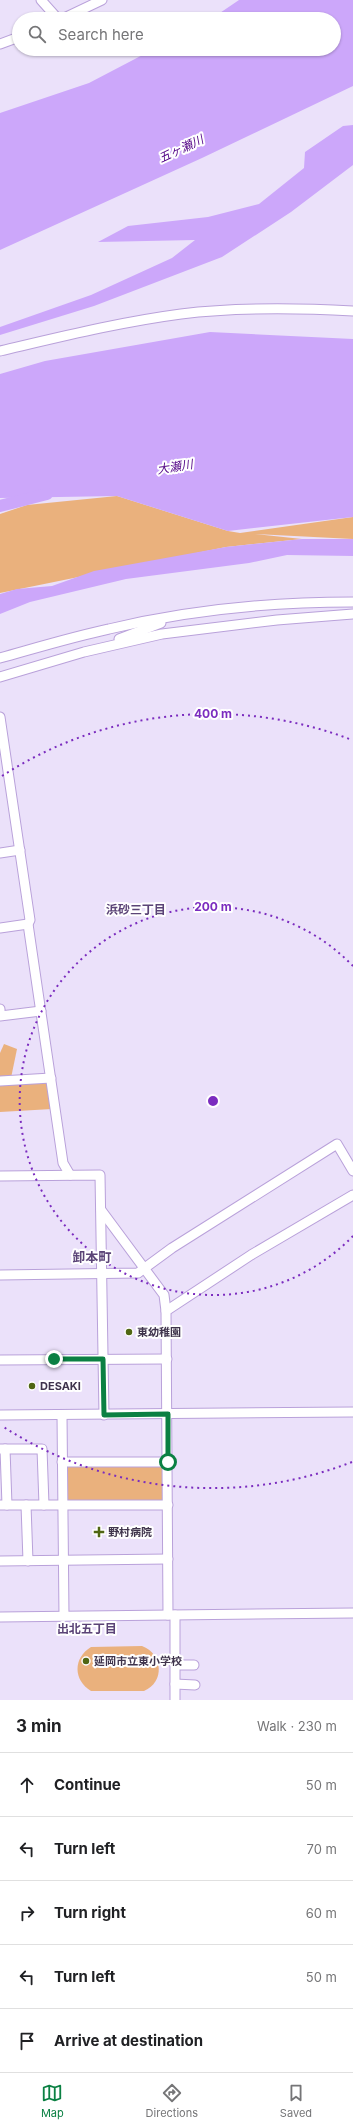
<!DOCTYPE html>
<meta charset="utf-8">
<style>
:root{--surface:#fff;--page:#f2f2f2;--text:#202124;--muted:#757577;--line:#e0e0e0;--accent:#0b8043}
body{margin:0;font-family:Inter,"Noto Sans JP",sans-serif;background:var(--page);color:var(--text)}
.stop{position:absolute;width:12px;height:12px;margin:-9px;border:3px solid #0b8043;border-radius:50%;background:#fff}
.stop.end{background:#0b8043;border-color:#fff;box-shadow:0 1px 4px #0008}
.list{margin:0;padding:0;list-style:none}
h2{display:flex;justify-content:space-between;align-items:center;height:52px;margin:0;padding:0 16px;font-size:17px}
h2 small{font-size:13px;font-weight:400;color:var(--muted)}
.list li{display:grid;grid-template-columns:26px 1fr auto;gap:12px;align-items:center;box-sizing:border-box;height:64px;padding:0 16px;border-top:1px solid var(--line)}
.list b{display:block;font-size:15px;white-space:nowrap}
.list em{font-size:13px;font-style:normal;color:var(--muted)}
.icon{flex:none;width:22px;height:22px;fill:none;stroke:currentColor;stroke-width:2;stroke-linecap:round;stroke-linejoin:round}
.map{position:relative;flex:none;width:353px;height:1700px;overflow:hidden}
.search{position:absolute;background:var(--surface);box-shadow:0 1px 3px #0004;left:12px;right:12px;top:12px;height:44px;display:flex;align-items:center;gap:10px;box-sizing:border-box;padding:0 14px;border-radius:22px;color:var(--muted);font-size:15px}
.sheet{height:372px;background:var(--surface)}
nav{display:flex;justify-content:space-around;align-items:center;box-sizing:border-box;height:56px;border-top:1px solid var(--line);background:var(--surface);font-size:11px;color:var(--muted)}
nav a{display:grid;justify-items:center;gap:2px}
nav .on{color:var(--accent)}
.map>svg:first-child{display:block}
.green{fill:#eab17d}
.water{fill:#cca7fa}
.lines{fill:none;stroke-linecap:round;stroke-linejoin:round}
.river{stroke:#cca7fa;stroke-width:12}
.minor-casing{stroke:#b9a1da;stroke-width:11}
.minor{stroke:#fff;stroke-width:9}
.route{stroke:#0b8043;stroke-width:5}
.ring{fill:none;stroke:#7b2cbf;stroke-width:2;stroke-dasharray:2 4}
.poi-dot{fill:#506613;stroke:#fff;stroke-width:1.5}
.labels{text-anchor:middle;stroke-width:4;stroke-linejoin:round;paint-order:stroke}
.poi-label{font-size:11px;font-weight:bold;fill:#3f344c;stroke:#fff;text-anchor:start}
.water-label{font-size:12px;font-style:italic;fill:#520486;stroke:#fff}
.neighbourhood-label{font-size:12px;font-weight:bold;fill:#5b4477;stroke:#fff}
.quarter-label{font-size:13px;font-weight:bold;fill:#5b4477;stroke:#fff}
.centre{fill:#7b2cbf;stroke:#fff;stroke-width:2}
.ring-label{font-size:12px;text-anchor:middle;font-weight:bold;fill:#7b2cbf;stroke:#fff;stroke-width:4;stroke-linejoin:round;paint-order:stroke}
</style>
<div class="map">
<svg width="353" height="1700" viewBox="0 0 353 1700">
<rect width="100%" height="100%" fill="#ebe1fa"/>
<g class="green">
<path d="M117 496 228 531 240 533 353 517V539L255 534 302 539 226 547 0 593V514L27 505Z"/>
<path d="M4 1044 17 1049 11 1078H0V1053Z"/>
<path d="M48 1081 52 1109 0 1112V1084Z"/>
<path d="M64 1463H165V1502H65Z"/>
<path d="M142 1646C163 1654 165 1682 144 1691H91C73 1680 73 1658 91 1647Z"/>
</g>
<g class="water">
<path d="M239 0H353V86L202 158 0 250V113L89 83 154 49H334V19H211Z"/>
<path d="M353 125V165L291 212 222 257 94 306 0 335V327L91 295 172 258 195 240 98 242 128 226 208 217 259 204 304 168 305 152 343 126Z"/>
<path d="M210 332 353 339V517L228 531 117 496 0 498V374L45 361Z"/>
<path d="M302 539H353V556L287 555 249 563 126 579 30 602 0 614V594L17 589 52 586 94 571 226 547Z"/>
</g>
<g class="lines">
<path class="river" d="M0 506 47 494"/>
<defs>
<g id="minor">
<path d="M41 0 58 19"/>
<path d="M62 19 102 0"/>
<path d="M0 44 19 37"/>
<path d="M0 351C60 337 120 322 181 314 238 307 296 308 353 311"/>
<path d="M119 639 161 623"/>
<path d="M0 658C36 648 72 637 109 629 188 610 272 602 353 602"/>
<path d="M0 677 84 652 162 634 277 620 353 614"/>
<path d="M0 717 30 920 28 924 63 1163 70 1175"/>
<path d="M0 853 20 850"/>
<path d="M0 928 28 924"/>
<path d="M0 1009V1016L41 1011"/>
<path d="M0 1081 51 1078"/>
<path d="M0 1176 100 1175 104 1415"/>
<path d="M101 1210 164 1295 166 1311"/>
<path d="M0 1275 138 1273 172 1248 337 1144 353 1171"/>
<path d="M0 1360 167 1359"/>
<path d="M0 1415 353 1412"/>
<path d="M62 1415 64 1616"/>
<path d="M0 1449H42L44 1505"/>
<path d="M5 1449 7 1505"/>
<path d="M62 1462H168"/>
<path d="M0 1505H168"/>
<path d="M26 1505 28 1561"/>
<path d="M0 1561 168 1559"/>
<path d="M168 1615 166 1311 251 1255 353 1195"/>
<path d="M175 1615V1700"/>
<path d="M0 1617 353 1613"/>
<path d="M175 1665H194"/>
<path d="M175 1684 195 1685"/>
</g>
</defs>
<use href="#minor" class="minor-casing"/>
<use href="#minor" class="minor"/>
</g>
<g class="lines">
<path class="route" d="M54 1359H103L104 1415 168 1414V1462"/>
</g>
<g class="ring">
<path d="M353 1236A194 194 0 1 1 353 966"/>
<path d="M352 1462A387 387 0 0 1 2 1426M2 776A387 387 0 0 1 352 740"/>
</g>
<g class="poi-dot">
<circle cx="129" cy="1332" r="4"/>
<circle cx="32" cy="1386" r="4"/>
<path d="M97 1526h4v4h4v4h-4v4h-4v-4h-4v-4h4z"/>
<circle cx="86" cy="1661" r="4"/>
</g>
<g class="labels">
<g class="poi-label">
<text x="137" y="1336">東幼稚園</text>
<text x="40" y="1390">DESAKI</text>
<text x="108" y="1536">野村病院</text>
<text x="94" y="1665">延岡市立東小学校</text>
</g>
<g class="water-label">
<text transform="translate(181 149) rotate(-25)" y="4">五ヶ瀬川</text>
<text transform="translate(175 467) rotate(-9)" y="4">大瀬川</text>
</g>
<g class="neighbourhood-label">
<text x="136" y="914">浜砂三丁目</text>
<text x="87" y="1633">出北五丁目</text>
</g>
<g class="quarter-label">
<text x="92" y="1262">卸本町</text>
</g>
</g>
<circle cx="213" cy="1101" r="6" class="centre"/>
<g class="ring-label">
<text x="213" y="718">400 m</text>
<text x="213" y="911">200 m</text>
</g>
</svg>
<div class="stop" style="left:168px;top:1462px"></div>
<div class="stop end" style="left:54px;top:1359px"></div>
<div class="search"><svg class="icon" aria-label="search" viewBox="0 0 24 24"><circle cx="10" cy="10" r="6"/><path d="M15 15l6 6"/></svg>Search here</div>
</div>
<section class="sheet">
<h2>3 min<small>Walk · 230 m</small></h2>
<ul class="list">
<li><svg class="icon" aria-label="ahead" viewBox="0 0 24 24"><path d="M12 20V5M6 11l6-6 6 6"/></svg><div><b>Continue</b></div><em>50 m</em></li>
<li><svg class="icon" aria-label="left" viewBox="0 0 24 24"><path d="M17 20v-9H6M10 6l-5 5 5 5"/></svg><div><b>Turn left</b></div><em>70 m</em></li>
<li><svg class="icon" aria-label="right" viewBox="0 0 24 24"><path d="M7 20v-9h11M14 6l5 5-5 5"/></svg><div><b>Turn right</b></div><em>60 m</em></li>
<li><svg class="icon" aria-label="left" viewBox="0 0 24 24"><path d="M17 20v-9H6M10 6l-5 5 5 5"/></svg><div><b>Turn left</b></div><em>50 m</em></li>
<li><svg class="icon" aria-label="arrive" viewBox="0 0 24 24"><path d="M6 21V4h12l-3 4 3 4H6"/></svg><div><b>Arrive at destination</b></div></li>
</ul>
</section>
<nav>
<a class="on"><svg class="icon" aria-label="map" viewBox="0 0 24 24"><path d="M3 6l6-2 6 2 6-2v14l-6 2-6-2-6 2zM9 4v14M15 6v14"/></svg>Map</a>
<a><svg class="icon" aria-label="directions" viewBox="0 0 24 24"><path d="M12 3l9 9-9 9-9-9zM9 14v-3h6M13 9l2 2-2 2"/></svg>Directions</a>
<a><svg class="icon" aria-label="saved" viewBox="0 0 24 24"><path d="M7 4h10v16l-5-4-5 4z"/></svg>Saved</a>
</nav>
